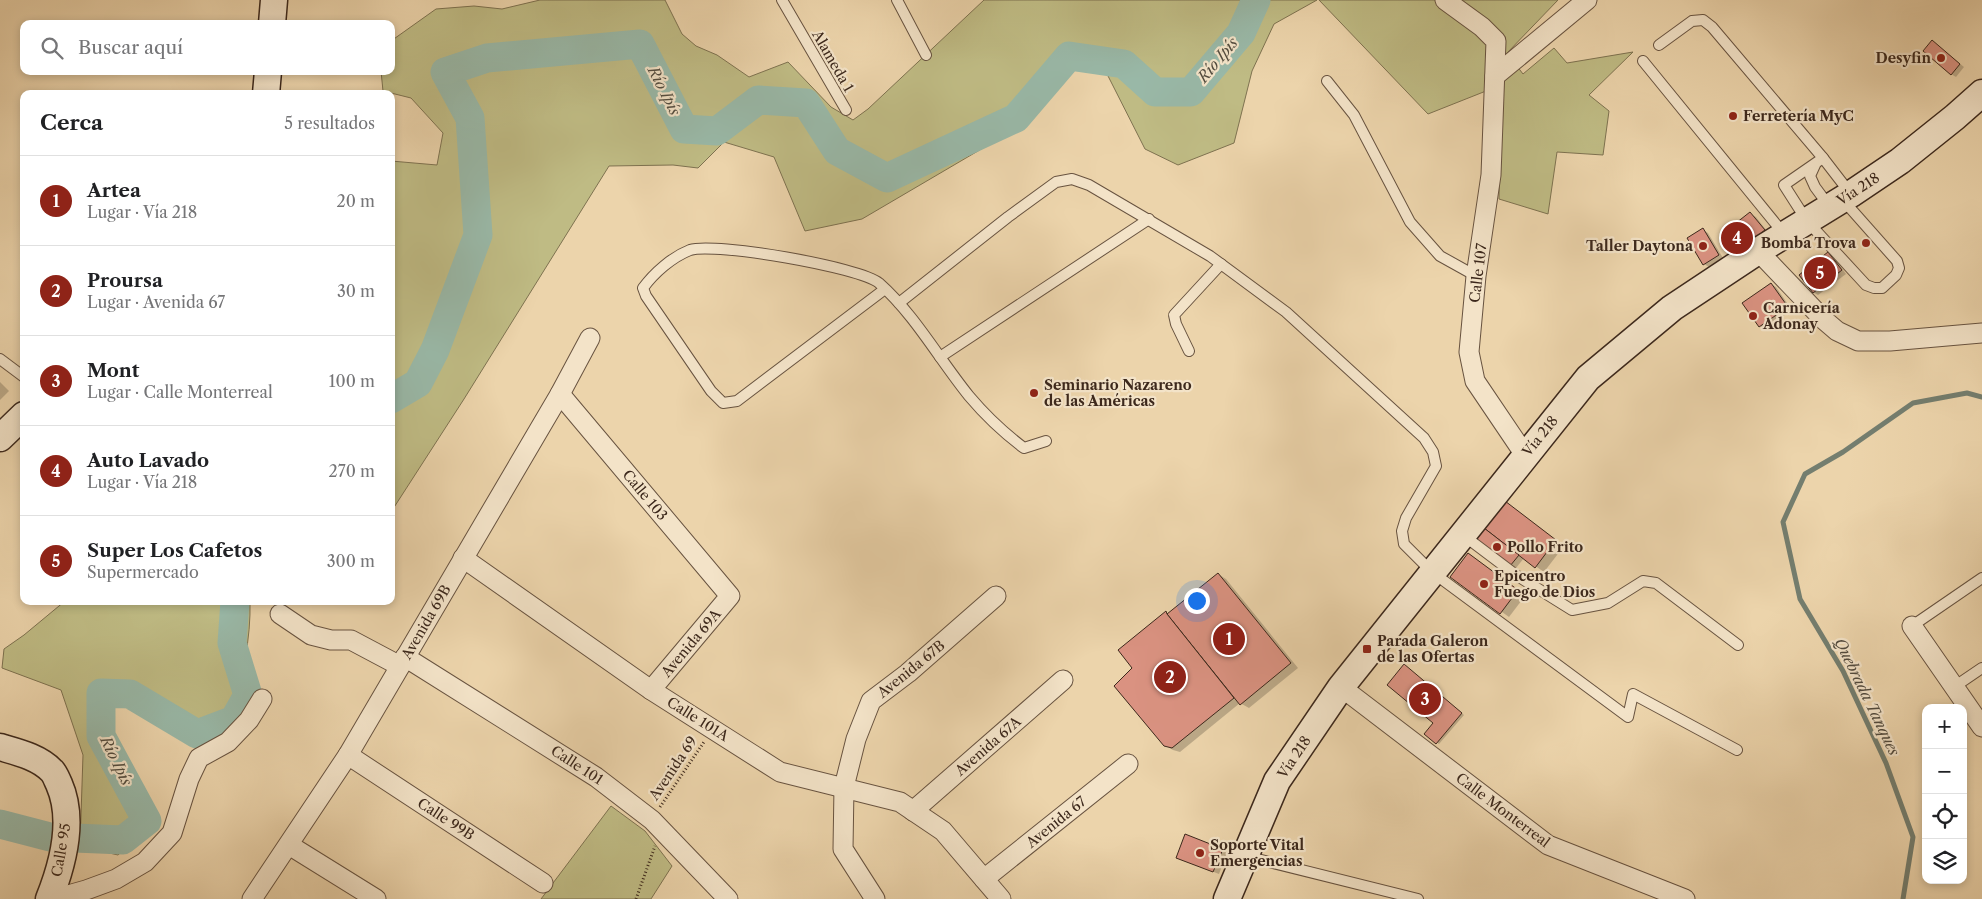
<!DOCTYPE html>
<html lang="es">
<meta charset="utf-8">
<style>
:root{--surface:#fff;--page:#f2f2f2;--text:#202124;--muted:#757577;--line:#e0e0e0;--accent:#8f2418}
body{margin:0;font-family:"Libre Caslon Text",serif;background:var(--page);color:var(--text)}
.controls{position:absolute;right:15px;bottom:15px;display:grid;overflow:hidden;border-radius:10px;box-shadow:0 2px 8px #0003}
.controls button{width:45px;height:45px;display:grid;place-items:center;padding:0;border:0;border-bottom:1px solid var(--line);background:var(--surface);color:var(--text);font:25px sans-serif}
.you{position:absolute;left:1196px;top:600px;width:18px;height:18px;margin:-12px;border:4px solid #fff;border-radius:50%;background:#1a73e8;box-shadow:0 0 0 8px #1a73e833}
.badge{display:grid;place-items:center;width:32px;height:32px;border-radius:50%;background:var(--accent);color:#fff;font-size:16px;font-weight:700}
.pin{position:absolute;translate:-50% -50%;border:2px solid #fff;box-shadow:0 1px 5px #0006}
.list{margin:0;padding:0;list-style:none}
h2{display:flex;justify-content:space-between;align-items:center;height:65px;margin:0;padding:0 20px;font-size:21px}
h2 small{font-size:16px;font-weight:400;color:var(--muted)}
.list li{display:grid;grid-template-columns:32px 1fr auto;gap:15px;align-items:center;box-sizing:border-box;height:90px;padding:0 20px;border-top:1px solid var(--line)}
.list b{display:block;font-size:19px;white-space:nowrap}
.list p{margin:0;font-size:16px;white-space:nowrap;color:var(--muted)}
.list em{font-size:16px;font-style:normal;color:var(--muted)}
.icon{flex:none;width:28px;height:28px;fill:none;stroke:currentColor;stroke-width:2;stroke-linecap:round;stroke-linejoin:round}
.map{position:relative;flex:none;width:1982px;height:899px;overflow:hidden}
.search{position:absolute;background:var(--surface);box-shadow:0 2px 8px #0003;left:20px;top:20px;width:375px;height:55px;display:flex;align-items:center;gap:12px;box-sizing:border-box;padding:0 18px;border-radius:10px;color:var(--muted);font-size:19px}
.panel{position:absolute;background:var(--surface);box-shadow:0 2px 8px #0003;left:20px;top:90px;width:375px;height:515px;border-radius:10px}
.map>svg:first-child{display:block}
.green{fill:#bfbb84;stroke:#7e7250}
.shadow{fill:#0003}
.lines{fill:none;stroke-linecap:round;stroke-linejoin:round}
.stream{stroke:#747e6f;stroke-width:5}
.river{stroke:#99b8a7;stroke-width:29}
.building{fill:#da9281;stroke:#3c281c}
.lane-casing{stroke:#685340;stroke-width:12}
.street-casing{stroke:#685340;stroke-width:21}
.secondary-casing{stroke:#3c281c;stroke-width:29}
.path{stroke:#3c281c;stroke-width:3;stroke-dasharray:1 2.5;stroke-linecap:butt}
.lane{stroke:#f3e3c8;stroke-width:10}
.street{stroke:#f3e3c8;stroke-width:19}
.secondary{stroke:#f3e3c8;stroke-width:26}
.poi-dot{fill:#8f2418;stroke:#f3e3c8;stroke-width:2}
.labels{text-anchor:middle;stroke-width:4.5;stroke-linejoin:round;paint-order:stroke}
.poi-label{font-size:14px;font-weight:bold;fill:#3c281c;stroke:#f3e3c8;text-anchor:start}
.street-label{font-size:14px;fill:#3c281c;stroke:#f3e3c8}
.water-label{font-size:15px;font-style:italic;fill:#534c3f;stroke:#f3e3c8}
</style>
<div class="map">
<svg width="1982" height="899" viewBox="0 0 1982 899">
<rect width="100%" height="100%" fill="#ecd4ab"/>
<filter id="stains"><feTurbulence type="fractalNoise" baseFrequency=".004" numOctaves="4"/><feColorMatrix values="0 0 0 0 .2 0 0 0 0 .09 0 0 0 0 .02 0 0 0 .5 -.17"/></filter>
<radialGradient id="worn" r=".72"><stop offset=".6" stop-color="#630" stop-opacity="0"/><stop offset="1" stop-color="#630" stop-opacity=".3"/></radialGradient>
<g class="green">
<path d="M540 0H665L682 34 696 46 717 55 749 77 788 62 831 107 853 120 868 109 984 0H1317L1274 24 1252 71 1234 143 1178 165 1145 149 1106 72 1075 63 1012 131 862 219 805 231 774 157 724 142 698 168 673 165 609 166 464 399 391 512V161L437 165 443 133 411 98 383 91 381 71H391V41L436 9 474 6 502 9Z"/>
<path d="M1319 0H1558L1507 53 1523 74 1554 48 1567 63 1633 52 1589 95 1609 111 1603 155 1557 152 1548 214 1499 199 1501 88 1486 91 1428 114Z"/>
<path d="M65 601H250C251 638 243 678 230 712L200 726 138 687 98 690 93 727 131 802 139 836 118 855 80 846 83 755 61 690 2 668 4 649 24 635Z"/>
<path d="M611 806 645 831 672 866 651 899H541Z"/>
</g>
<g class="shadow">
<path d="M1937 45 1964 67 1956 77 1951 74Z"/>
<path d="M1750 214 1756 217 1769 234 1737 251Z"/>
<path d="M1703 230 1708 233 1723 258 1709 267 1704 264Z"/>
<path d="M1828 254 1833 257 1846 274 1818 295 1813 292Z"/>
<path d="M1771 284 1776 287 1792 310 1765 329 1760 326Z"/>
<path d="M0 382 9 391 0 400Z"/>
<path d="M1505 502 1564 546 1544 572 1524 558 1516 568 1511 565Z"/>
<path d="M1476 559 1525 596 1509 617 1452 576Z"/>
<path d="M1218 574 1226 579 1298 668 1249 708 1240 703 1180 752 1173 750 1165 745 1134 668 1166 612 1169 614Z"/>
<path d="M1406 667 1464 715 1439 744 1426 734 1435 723Z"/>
<path d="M1222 850 1227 853 1219 874 1183 860Z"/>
</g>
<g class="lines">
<path class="stream" d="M1903 899 1913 837 1886 763 1843 671 1800 599 1783 522 1805 474 1843 452 1913 403 1967 393 1982 397"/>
<g class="river">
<path d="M391 399 418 383 435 350 478 235 470 118 445 72 487 58 640 44 684 129 717 131 758 100 806 103 837 151 887 178 1016 118 1069 56 1124 64 1155 92H1191L1241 33 1256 0"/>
<path d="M0 824 50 837 123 840 147 821 101 736V693L130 694 197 734 234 720 248 695 232 643 235 601"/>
</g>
</g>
<g class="building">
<path d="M1932 40 1960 64 1951 75 1923 51Z"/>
<path d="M1750 212 1765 230 1750 242 1736 223Z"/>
<path d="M1736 223 1750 242 1736 252 1723 234Z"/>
<path d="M1703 228 1719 255 1703 265 1687 238Z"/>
<path d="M1828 252 1842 270 1813 293 1799 275Z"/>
<path d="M1771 283 1788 307 1759 327 1742 303Z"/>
<path d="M1505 501 1556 540 1535 568 1484 528Z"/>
<path d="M1484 528 1519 555 1510 566 1475 539Z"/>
<path d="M1468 553 1518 590 1500 614 1450 577Z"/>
<path d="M1218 573 1291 663 1240 705 1167 614Z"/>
<path d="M1166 611 1167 614 1234 698 1172 748 1164 746 1114 686 1132 668 1118 650Z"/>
<path d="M1404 664 1462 713 1436 744 1424 734 1433 723 1387 685Z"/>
<path d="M1185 834 1223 849 1213 872 1176 858Z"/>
</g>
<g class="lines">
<defs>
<g id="lane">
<path d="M782 0 846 110"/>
<path d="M897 0 926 55"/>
<path d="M1659 45 1692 21 1703 20 1712 27 1823 158 1850 193"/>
<path d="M1643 61 1784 234"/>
<path d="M1327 81 1354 115 1410 222 1440 256 1476 276"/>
<path d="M1823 158 1784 185 1807 221 1866 285 1874 288H1882L1896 275 1899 268 1897 261 1843 200"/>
<path d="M1815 165 1810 176 1815 187 1829 206"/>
<path d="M885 289 737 401 723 403 711 391 646 296 643 288C654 273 672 257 690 250 714 242 860 267 879 283 915 315 939 359 969 396 985 415 1004 433 1024 448L1046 441"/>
<path d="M899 303 1008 217 1056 182 1072 179 1089 185 1210 256 1286 312 1424 438 1433 452 1436 466 1406 518 1402 531 1404 544 1432 572 1628 717 1633 694 1737 750"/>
<path d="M1189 351 1176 324 1174 315 1221 264"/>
<path d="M940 357 1149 219"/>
<path d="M0 359 24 377"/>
<path d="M1463 535 1516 575 1572 610 1608 603 1643 581 1656 583 1738 645"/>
<path d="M1912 626 1982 578"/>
<path d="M1954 687 1982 668"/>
<path d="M1245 856 1418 899"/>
</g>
<g id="street">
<path d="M1445 0 1482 27 1496 41 1491 175 1476 276 1469 352 1475 381 1525 455"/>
<path d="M1495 76 1587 0"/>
<path d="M1758 251 1823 319 1837 331 1858 341H1890L1982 333"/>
<path d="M560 394 730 596 651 690"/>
<path d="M463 558 651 690 780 772 900 802 943 831 1001 899"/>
<path d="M280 614 311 635 331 640H351L400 666"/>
<path d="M1912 626 1982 727"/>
<path d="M405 657 596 777 652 820 728 899"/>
<path d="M1341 687 1548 845 1685 899"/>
<path d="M348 755 543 883"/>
<path d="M913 811 1063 680"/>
<path d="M289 845 376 899"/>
<path d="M984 879 1128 764"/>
<path d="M54 899 86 890 116 879 145 862 172 833 189 779 199 758 228 742 249 720 262 699"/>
<path d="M252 899 348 755 560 394 590 338"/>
<path d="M875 899 843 849 844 787 856 739 871 701 908 673 996 596"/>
</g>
<g id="secondary">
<path d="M272 24 274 0"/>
<path d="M266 94 268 71"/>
<path d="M0 438 24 415"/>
<path d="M0 747C17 752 39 757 52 771 55 774 57 780 59 784 75 820 63 864 49 899"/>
<path d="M1227 899 1277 781 1341 687 1588 378 1672 308 1758 251 1851 194 1900 161 1955 117 1982 93"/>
</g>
</defs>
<use href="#lane" class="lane-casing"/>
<use href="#street" class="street-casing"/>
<use href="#secondary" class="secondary-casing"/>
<g class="path">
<path d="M660 807 704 742"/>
<path d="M636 899 655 846"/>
</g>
<use href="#lane" class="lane"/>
<use href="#street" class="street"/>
<use href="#secondary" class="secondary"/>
</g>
<g class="poi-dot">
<circle cx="1941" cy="58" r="5"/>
<circle cx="1733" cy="116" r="5"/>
<circle cx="1866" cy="243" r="5"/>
<circle cx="1703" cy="246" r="5"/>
<circle cx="1753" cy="316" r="5"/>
<circle cx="1034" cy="393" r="5"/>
<circle cx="1497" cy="547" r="5"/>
<circle cx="1484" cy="584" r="5"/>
<rect x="1362" y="644" width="10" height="10" rx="2.5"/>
<circle cx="1200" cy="853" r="5"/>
</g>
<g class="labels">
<g class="poi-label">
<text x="1931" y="63" text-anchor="end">Desyfin</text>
<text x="1743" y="121">Ferretería MyC</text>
<text x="1856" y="248" text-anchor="end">Bomba Trova</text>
<text x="1693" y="251" text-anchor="end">Taller Daytona</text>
<text x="1763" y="313">Carnicería<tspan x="1763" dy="16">Adonay</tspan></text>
<text x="1044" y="390">Seminario Nazareno<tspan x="1044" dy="16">de las Américas</tspan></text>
<text x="1507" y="552">Pollo Frito</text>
<text x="1494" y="581">Epicentro<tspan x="1494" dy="16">Fuego de Dios</tspan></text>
<text x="1377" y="646">Parada Galeron<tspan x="1377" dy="16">de las Ofertas</tspan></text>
<text x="1210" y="850">Soporte Vital<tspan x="1210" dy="16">Emergencias</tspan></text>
</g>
<g class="street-label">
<text transform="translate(833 61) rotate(60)" y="5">Alameda 1</text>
<text transform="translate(1858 189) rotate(-33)" y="5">Vía 218</text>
<text transform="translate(1478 273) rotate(-83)" y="5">Calle 107</text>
<text transform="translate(1540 436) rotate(-51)" y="5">Vía 218</text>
<text transform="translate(645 495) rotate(50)" y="5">Calle 103</text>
<text transform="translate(426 622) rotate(-60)" y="5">Avenida 69B</text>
<text transform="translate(691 643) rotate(-50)" y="5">Avenida 69A</text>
<text transform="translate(911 669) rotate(-39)" y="5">Avenida 67B</text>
<text transform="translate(698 719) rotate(32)" y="5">Calle 101A</text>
<text transform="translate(988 746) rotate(-41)" y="5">Avenida 67A</text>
<text transform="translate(1294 757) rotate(-56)" y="5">Vía 218</text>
<text transform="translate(577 765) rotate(33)" y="5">Calle 101</text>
<text transform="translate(673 768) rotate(-56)" y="5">Avenida 69</text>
<text transform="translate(1503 810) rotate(37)" y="5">Calle Monterreal</text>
<text transform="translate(446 819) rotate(33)" y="5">Calle 99B</text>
<text transform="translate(1056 822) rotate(-39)" y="5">Avenida 67</text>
<text transform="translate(61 850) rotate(-80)" y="5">Calle 95</text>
</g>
<g class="water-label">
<text transform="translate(1218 60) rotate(-50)" y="5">Río Ipís</text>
<text transform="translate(664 91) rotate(63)" y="5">Río Ipís</text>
<text transform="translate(1867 697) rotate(64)" y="5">Quebrada Tanques</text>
<text transform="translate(116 761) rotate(64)" y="5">Río Ipís</text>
</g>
</g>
<rect width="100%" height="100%" filter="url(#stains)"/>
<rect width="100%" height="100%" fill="url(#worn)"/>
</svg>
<div class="controls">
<button>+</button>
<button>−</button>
<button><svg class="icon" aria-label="locate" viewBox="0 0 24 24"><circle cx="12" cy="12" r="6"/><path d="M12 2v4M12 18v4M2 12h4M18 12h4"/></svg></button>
<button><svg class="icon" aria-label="layers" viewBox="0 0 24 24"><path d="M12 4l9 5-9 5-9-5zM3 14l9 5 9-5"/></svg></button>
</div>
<div class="you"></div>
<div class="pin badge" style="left:1229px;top:639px">1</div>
<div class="pin badge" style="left:1170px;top:677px">2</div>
<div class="pin badge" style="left:1425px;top:699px">3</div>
<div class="pin badge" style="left:1737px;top:238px">4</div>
<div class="pin badge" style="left:1820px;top:273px">5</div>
<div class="search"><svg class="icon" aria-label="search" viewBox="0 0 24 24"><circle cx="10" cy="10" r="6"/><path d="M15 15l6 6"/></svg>Buscar aquí</div>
<section class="panel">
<h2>Cerca<small>5 resultados</small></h2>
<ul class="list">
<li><span class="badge">1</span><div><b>Artea</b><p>Lugar · Vía 218</p></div><em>20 m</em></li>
<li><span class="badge">2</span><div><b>Proursa</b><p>Lugar · Avenida 67</p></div><em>30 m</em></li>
<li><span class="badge">3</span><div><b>Mont</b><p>Lugar · Calle Monterreal</p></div><em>100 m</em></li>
<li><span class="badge">4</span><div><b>Auto Lavado</b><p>Lugar · Vía 218</p></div><em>270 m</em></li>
<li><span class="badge">5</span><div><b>Super Los Cafetos</b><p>Supermercado</p></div><em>300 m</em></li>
</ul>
</section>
</div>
